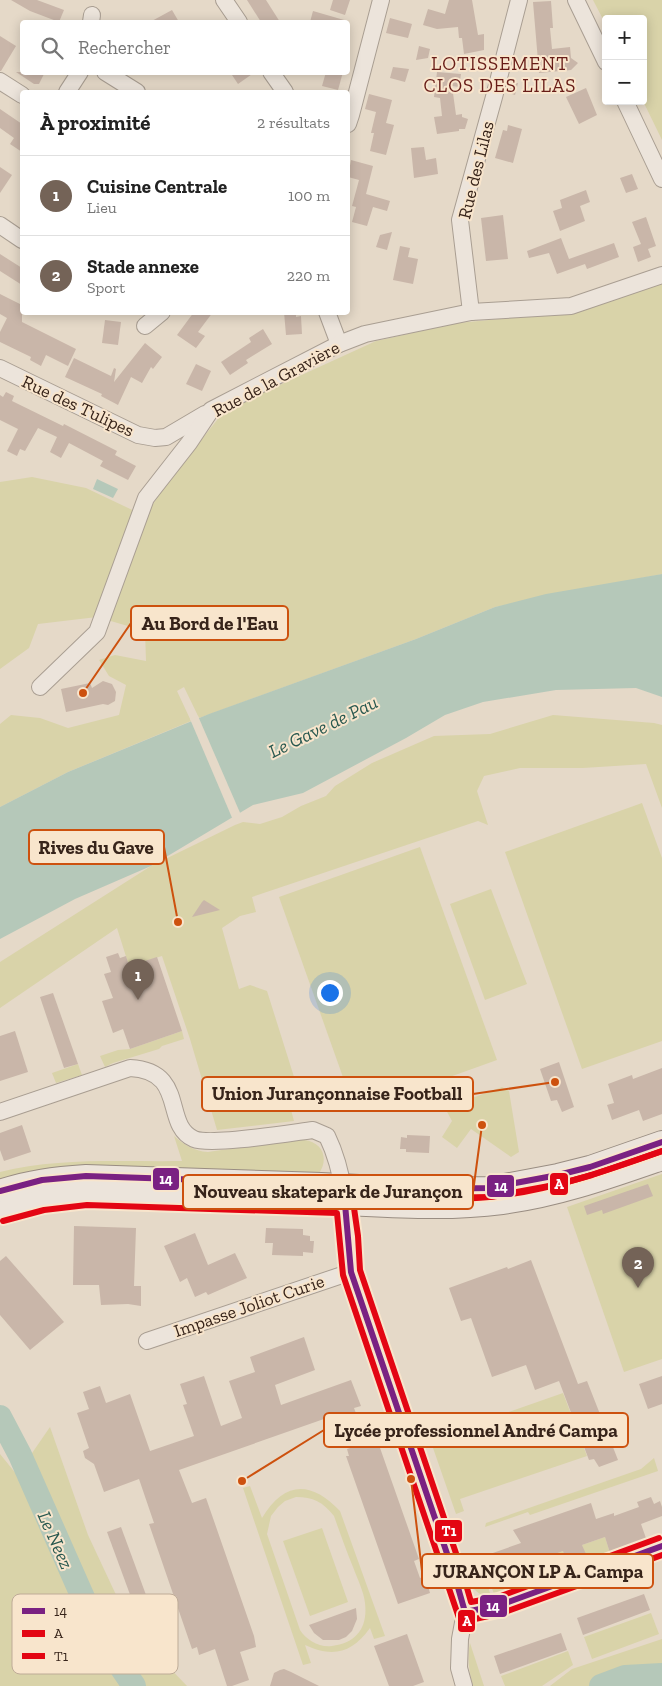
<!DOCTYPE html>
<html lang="fr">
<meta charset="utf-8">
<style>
:root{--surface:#fff;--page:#f2f2f2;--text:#222;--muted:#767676;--line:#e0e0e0;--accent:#746357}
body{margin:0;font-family:"Zilla Slab",serif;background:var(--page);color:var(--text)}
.controls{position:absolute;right:15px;top:15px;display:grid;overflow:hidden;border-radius:5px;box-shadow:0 2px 12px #0003}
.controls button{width:45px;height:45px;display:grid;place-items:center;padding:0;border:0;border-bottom:1px solid var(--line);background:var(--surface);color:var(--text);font:25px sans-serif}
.you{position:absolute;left:329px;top:992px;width:18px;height:18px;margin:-12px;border:4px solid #fff;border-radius:50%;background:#1a73e8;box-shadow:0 0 0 8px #1a73e833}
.badge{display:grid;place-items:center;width:32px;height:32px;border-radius:50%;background:var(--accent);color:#fff;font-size:16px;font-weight:700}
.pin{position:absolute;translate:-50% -41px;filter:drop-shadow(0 1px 2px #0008)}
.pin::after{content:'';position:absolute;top:26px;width:18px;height:15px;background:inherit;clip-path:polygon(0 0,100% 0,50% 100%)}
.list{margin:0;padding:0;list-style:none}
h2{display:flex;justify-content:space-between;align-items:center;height:65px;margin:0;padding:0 20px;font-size:21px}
h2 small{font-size:16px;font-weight:400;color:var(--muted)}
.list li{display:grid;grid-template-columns:32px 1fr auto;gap:15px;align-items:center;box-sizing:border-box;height:80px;padding:0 20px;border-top:1px solid var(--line)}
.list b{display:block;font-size:19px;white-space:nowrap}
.list p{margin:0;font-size:16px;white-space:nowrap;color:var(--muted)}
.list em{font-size:16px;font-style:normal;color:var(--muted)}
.icon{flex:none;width:28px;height:28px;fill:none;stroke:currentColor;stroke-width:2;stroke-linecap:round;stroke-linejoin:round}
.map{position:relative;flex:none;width:662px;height:1686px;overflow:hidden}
.search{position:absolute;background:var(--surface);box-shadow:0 2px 12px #0003;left:20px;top:20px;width:330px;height:55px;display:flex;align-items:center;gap:12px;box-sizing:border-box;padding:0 18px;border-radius:5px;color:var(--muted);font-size:19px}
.panel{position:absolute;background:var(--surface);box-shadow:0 2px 12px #0003;left:20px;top:90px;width:330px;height:225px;border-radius:5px}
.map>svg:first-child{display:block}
.green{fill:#d9d3a9;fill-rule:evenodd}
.water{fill:#b5c8b9}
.pier{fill:#e5d9c8}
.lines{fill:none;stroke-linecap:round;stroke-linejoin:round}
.river{stroke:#b5c8b9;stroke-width:24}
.building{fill:#c9b6a9}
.minor-casing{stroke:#a99e92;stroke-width:18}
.secondary-casing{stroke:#998d82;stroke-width:24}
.minor{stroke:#ece4db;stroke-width:16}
.secondary{stroke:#ece4db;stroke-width:22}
.bus-1-casing{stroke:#f8e5cc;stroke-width:10}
.bus-2-casing{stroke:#f8e5cc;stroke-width:10}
.bus-3-casing{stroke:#f8e5cc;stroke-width:10}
.bus-1{stroke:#7a2182;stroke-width:6}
.bus-2{stroke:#e30613;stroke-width:6}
.bus-3{stroke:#e30613;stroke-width:6}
.labels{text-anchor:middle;stroke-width:4;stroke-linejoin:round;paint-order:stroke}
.street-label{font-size:18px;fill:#37241a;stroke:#f8e5cc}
.neighbourhood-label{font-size:19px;letter-spacing:1px;fill:#671c17;stroke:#f8e5cc}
.water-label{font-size:19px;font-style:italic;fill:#28584f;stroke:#f8e5cc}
.key{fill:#f8e5cc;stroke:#beab97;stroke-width:1}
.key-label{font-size:14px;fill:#37241a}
.leader{fill:none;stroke:#cd510e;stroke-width:2}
.callout-dot{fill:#cd510e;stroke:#f8e5cc;stroke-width:2}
.callout{fill:#f8e5cc;stroke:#cd510e;stroke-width:2}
.callout-label{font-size:19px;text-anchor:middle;font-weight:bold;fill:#37241a}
.line-badge{stroke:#f8e5cc;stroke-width:2}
.badge-label{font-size:14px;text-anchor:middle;font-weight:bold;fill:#fff}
</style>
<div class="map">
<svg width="662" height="1686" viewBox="0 0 662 1686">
<rect width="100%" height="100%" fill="#e5d9c8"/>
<g class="green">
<path d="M593 0H662V140L643 101V19H606V25Z"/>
<path d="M662 283V574L495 607 416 639 199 718 184 687 177 691 191 721 68 772 0 807V724L11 715 40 718 68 728 119 715 126 685 109 676 99 660 115 655 146 661 145 631 97 617 38 624 29 648 0 669V482L32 477 86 488 145 516 167 483 225 410 376 341 458 323 575 312Z"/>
<path d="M553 715 654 723 662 725V808L646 764 583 768H520L484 776 477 791 488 825 478 821 252 897 256 912 240 916 222 928 239 989 250 985 267 991 295 1080 284 1084 294 1121 217 1130 190 1039 162 956 129 966 117 928 0 1008V962L151 866 235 825 243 822 260 824 282 817 301 806 326 796 335 786 372 763 434 736 490 734Z"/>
<path d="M642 803 662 858V1041L582 1069 505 852Z"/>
<path d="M420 847 497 1060 355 1111 279 897Z"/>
<path d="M491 889 527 984 485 1000 450 904Z"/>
<path d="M182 1031 184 1039 162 1046 159 1049 113 1063 105 1067 100 1056 118 1050 130 1049Z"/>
<path d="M78 1064 82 1075 56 1083 52 1073Z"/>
<path d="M502 1087 509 1091 519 1152 511 1157 471 1129 457 1148 442 1137 452 1121 445 1108Z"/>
<path d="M174 1136C185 1145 193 1151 208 1152 227 1149 247 1147 266 1144 279 1143 292 1138 304 1140 323 1142 329 1159 319 1173L142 1168C95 1162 47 1174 0 1180V1172C58 1157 122 1162 182 1161Z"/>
<path d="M662 1174V1359L624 1372 567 1207Z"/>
<path d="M563 1393 587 1456 460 1499 464 1511 456 1514 425 1425 433 1422 438 1437Z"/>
<path d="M50 1427 88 1535 132 1629 187 1686H0V1454L17 1475Z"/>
<path d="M654 1458 658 1471 530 1515 528 1512 485 1527 486 1523 641 1469Z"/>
<path d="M250 1486 262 1518C284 1481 311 1480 340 1511L385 1636 374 1639 370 1628C352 1653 333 1658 305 1645L311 1663 303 1665 243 1488ZM296 1497C313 1497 323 1502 334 1516 340 1533 346 1550 353 1567 357 1578 364 1592 365 1603 368 1628 356 1643 332 1646 320 1648 306 1640 300 1630L267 1534 271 1516 278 1507 285 1501Z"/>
<path d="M322 1528 348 1602 310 1616 283 1541Z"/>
<path d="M605 1537 610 1553 494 1594 482 1561 491 1558 501 1583 508 1580 509 1584 521 1580 517 1567 563 1551 566 1561 585 1554 582 1545Z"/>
<path d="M480 1563 491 1596C480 1597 472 1589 467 1579L475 1572 473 1565Z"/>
<path d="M651 1613 659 1634 592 1659 584 1637Z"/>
<path d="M662 1639V1686H550L572 1669Z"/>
<path d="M470 1643 484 1686H473C469 1673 467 1657 470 1643Z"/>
<path d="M568 1651 573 1665 542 1686H505L501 1676Z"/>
</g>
<g class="water">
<path d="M97 479 118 489 113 498 93 489Z"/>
<path d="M662 574V697L636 688 556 690 483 702 445 715 406 738 303 793 253 805 151 866 75 899 0 939V807L68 772 209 714 416 639 495 607 546 594Z"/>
</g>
<path class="pier" d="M198 716 241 815 233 820 190 719Z"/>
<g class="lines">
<g class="river">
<path d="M0 1417 20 1455 100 1636 134 1686"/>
<path d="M601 1686 625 1677 662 1675"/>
</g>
</g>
<g class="building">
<path d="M11 0H37L64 10 59 22 30 11Z"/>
<path d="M247 0H266L280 22H261Z"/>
<path d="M333 0H350L345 15 330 10Z"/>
<path d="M449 0H472L478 35 484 34V50L464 54 462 38H459L458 27 437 29 423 25 428 9 445 14Z"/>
<path d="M551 1 553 28H550L552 49 570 47 571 58 578 63 571 70 539 73 533 2Z"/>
<path d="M172 10 179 22H150Z"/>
<path d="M313 11 344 20V22H310Z"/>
<path d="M390 18 412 24 408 38 386 33Z"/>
<path d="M0 36 16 46 1 71H0Z"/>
<path d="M419 46 430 49 428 58 416 60Z"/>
<path d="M393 67 409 69 405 82 390 78Z"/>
<path d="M16 72H45L39 84H34Z"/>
<path d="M230 72H255L238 84Z"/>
<path d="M326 72H343L338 90 322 86Z"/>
<path d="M437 72 461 74 459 87 452 86 456 115 462 114V117L468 119 465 129H459V131L437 134 434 117 442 116 440 98 434 97Z"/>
<path d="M518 83 515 95 506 92 508 84Z"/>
<path d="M586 88 597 115 579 124 566 97Z"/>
<path d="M369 94 392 100 386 123 394 125 386 155 370 151 374 133H371L376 112 365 109Z"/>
<path d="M0 109 22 124V152L10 144 14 138 0 128Z"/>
<path d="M508 125 522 129 513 163 495 158 503 130 507 131Z"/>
<path d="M424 147 426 160 436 158 438 174 414 178 411 148Z"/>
<path d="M351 160 373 166 366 194 390 201 387 211 373 207 367 226 352 222 356 207 352 206 359 180 348 177Z"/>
<path d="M0 167 12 175 0 193Z"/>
<path d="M632 174 638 189 626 193 620 178Z"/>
<path d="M586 190 590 202 580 206 585 221 560 231 553 211 562 208 560 200Z"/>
<path d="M503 215 508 259 486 261 481 218Z"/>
<path d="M646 217 656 246 648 249 651 257 638 262 633 247 641 244 632 222Z"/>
<path d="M392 232 387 250 376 247 380 235Z"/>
<path d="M561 238 569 259 614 243 619 257 587 269 585 264 557 274 549 253 529 258 527 251Z"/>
<path d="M400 246 410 248 408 257 418 259 413 284 393 280Z"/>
<path d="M0 254 22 268V285L0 271Z"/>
<path d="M0 294 22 305V322L76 349 68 366 46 355 41 366 30 360 31 357 0 342V332L7 318 0 314Z"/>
<path d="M194 312H213L198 332 205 336 196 348 177 335Z"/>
<path d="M284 312H296V317L301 316 302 334 286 335Z"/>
<path d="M105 320 121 322 118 345 102 343Z"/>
<path d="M263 329 272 344 246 360 248 363 230 375 221 362 251 342 249 338Z"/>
<path d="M145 343 162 357 153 369 151 367 142 383 131 377 118 405 101 396 102 394 65 377 74 358 111 376 114 368 116 369 114 382Z"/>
<path d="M196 364 211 371 202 391 186 384Z"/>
<path d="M6 392 14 396 12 401 63 426 64 424 117 451 115 455 136 466 128 480 100 466 103 461 69 443 61 458 50 452 57 437 38 428 25 451 20 449 17 456 7 451 18 429 0 420V395L3 397Z"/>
<path d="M103 681 112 684 116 692 115 701 108 705 103 704 66 712 61 689 90 683 92 688Z"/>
<path d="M204 900 220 910 192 917 202 902Z"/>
<path d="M118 953 120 958 126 956 129 966 157 957 182 1031 130 1049 123 1029 113 1033 102 1001 113 998 104 974 111 972 106 957Z"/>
<path d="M53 993 78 1064 64 1068 40 997Z"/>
<path d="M15 1031 28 1072 0 1081V1036Z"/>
<path d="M559 1062 574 1107 562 1112 557 1100 551 1101 540 1069Z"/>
<path d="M662 1068V1114L643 1121 639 1110 612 1120 607 1105 614 1103 608 1084 632 1075 633 1079Z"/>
<path d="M22 1125 31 1152 4 1161 0 1150V1133Z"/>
<path d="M407 1135 430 1136 429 1153 406 1152V1149H400L401 1137 407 1138Z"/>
<path d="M648 1184 653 1196 603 1214 602 1210 587 1215 584 1206Z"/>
<path d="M74 1226 136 1228 134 1286H141V1306L128 1304 101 1305 99 1285H73Z"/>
<path d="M266 1228 303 1229V1235L310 1236V1241H314L313 1253 303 1252V1256L272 1255 273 1243H265Z"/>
<path d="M195 1233 208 1265 235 1253 247 1278 208 1295 206 1292 195 1297 187 1278 180 1282 164 1246Z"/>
<path d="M6 1256 64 1322 30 1350 0 1315V1261Z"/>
<path d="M531 1260 578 1384 587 1381 618 1460 599 1467 594 1459 589 1460 559 1381 535 1390 526 1365 492 1377 471 1318 461 1321 449 1288 507 1267 508 1269Z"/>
<path d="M304 1337 315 1370 275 1385 281 1405 351 1380 361 1406 354 1408 366 1440 367 1442 372 1440 375 1447 379 1445 419 1559 414 1561 420 1578 425 1576 430 1593 398 1604 346 1456H349L347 1449 353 1447 341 1413 179 1470 192 1503 206 1498 254 1636 256 1647 240 1652 249 1680 232 1686H227L215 1649 199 1655 197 1647 192 1649 149 1524 154 1523 139 1479 104 1492 94 1464 85 1458 83 1451 89 1448 77 1413 89 1409 83 1392 100 1386 106 1403 130 1394 150 1451 194 1436 183 1405 187 1404 180 1384 204 1376 221 1426 242 1418 229 1381 255 1372 250 1357Z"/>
<path d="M662 1376V1404L648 1409 639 1384Z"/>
<path d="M651 1497 654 1504 660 1501 662 1507V1516L641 1524 647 1541 610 1553 605 1537 582 1545 586 1554 566 1561 563 1551 517 1568 521 1580 509 1584 508 1580 500 1583 490 1554 521 1543 513 1530 591 1503 596 1519 614 1513V1516L639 1507 637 1502Z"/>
<path d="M121 1527 160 1633 146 1638 107 1532Z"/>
<path d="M644 1594 650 1610 583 1635 577 1618Z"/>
<path d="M356 1608 357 1619 352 1631 346 1637 339 1640H323L314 1633 309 1625Z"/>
<path d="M561 1633 567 1650 500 1674 494 1656Z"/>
<path d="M407 1634 424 1682 413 1686H389L374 1646Z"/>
<path d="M284 1669 291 1672 319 1686H270L274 1673 280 1670Z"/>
</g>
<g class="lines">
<defs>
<g id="minor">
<path d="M224 0 239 22"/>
<path d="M576 0 606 62"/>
<path d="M91 22 92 15"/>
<path d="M105 72 137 92"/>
<path d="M271 72 285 92"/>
<path d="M0 81 22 95"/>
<path d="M67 92 80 72"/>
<path d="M625 101 662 179"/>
<path d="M348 124 351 115 381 0"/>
<path d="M0 225 22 240"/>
<path d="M327 312 339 344"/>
<path d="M471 312 460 220 494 97 519 0"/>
<path d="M145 326 162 312"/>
<path d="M0 368 138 435 155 438 166 437 205 414"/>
<path d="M40 687 97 632 146 498 189 443 211 410 339 344 365 334 471 312 571 306 662 275"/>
<path d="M0 1112 130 1068C188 1071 162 1125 194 1139 211 1146 290 1133 313 1130L327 1136C347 1177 348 1227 351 1272L455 1577 465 1612 460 1639 459 1668 464 1686"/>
<path d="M147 1341 351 1272"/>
<path d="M465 1612 500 1605 662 1546"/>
</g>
<g id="secondary">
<path d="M0 1191C28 1181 56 1178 86 1176L321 1184 416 1189 489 1188 558 1175 590 1167 662 1142"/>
<path d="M0 1213C28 1202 57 1198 87 1196 165 1198 243 1199 321 1203 381 1205 442 1211 502 1203 557 1196 610 1177 662 1159"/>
</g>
</defs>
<use href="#minor" class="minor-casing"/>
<use href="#secondary" class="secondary-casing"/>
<use href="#minor" class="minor"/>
<use href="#secondary" class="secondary"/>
<defs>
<g id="bus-1">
<path d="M0 1191 42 1180 86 1176 321 1184 416 1189 489 1188 558 1175 590 1167 662 1142"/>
<path d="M345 1204 351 1272 455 1577 465 1612"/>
<path d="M465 1612 500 1605 662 1546"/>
</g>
<g id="bus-2">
<path d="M302 1193C364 1196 426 1203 489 1197 548 1191 606 1171 662 1151"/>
<path d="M3 1221 44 1210 87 1205 337 1213 343 1275 459 1618 466 1621 502 1613 662 1555"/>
</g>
<path id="bus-3" d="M659 1538 498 1597 471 1602 463 1574 360 1270 358 1236 352 1194 416 1198 490 1197 560 1184 592 1175 662 1151"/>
</defs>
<use href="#bus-1" class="bus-1-casing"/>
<use href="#bus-2" class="bus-2-casing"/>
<use href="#bus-3" class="bus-3-casing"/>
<use href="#bus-1" class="bus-1"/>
<use href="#bus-2" class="bus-2"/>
<use href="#bus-3" class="bus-3"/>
</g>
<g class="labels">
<g class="street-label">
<text transform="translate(476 170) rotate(-76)" y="6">Rue des Lilas</text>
<text transform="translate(276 379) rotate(-28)" y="6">Rue de la Gravière</text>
<text transform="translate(78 406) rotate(25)" y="6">Rue des Tulipes</text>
<text transform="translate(249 1306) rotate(-19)" y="6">Impasse Joliot Curie</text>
</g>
<g class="neighbourhood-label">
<text x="500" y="70">LOTISSEMENT<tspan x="500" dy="22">CLOS DES LILAS</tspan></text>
</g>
<g class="water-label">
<text transform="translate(323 726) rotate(-26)" y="7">Le Gave de Pau</text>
<text transform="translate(56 1540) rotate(66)" y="7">Le Neez</text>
</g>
</g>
<rect x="12" y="1594" width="166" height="80" rx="8" class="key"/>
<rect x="22" y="1608" width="23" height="6" fill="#7a2182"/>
<rect x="22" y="1630" width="23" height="7" fill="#e30613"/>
<rect x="22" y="1653" width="23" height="6" fill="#e30613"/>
<g class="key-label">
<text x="54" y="1616">14</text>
<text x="54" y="1638">A</text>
<text x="54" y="1661">T1</text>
</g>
<path class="leader" d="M83 693L131 623M178 922L164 847M555 1082L473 1094M482 1125L473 1192M242 1481L324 1430M411 1479L422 1571"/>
<g class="callout-dot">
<circle cx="83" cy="693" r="5"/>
<circle cx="178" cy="922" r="5"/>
<circle cx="555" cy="1082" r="5"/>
<circle cx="482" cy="1125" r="5"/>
<circle cx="242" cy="1481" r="5"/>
<circle cx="411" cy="1479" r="5"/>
</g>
<g class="callout">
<rect x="131" y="606" width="157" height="34" rx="5"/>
<rect x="29" y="830" width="135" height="34" rx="5"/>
<rect x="202" y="1077" width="271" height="34" rx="5"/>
<rect x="183" y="1175" width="290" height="34" rx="5"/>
<rect x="324" y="1413" width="304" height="34" rx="5"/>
<rect x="422" y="1554" width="231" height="34" rx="5"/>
</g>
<g class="callout-label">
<text x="210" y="630">Au Bord de l'Eau</text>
<text x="96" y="854">Rives du Gave</text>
<text x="337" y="1100">Union Jurançonnaise Football</text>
<text x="328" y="1198">Nouveau skatepark de Jurançon</text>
<text x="476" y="1437">Lycée professionnel André Campa</text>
<text x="538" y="1578">JURANÇON LP A. Campa</text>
</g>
<g class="line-badge">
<rect x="152" y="1167" width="28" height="24" rx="5" fill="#7a2182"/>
<rect x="549" y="1172" width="20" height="24" rx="5" fill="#e30613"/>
<rect x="486" y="1174" width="29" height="24" rx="5" fill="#7a2182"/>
<rect x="434" y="1519" width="29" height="24" rx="5" fill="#e30613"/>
<rect x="479" y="1594" width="29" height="24" rx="5" fill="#7a2182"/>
<rect x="457" y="1609" width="19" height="24" rx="5" fill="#e30613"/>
</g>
<g class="badge-label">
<text x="166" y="1184">14</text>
<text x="559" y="1189">A</text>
<text x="501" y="1191">14</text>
<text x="449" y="1536">T1</text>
<text x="493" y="1611">14</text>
<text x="467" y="1626">A</text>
</g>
</svg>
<div class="controls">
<button>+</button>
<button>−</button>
</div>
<div class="you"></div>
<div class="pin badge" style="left:138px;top:1000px">1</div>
<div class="pin badge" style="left:638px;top:1288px">2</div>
<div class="search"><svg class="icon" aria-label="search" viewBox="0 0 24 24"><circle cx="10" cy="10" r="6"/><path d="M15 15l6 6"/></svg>Rechercher</div>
<section class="panel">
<h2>À proximité<small>2 résultats</small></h2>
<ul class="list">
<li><span class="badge">1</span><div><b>Cuisine Centrale</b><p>Lieu</p></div><em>100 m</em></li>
<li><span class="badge">2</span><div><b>Stade annexe</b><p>Sport</p></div><em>220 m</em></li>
</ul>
</section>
</div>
